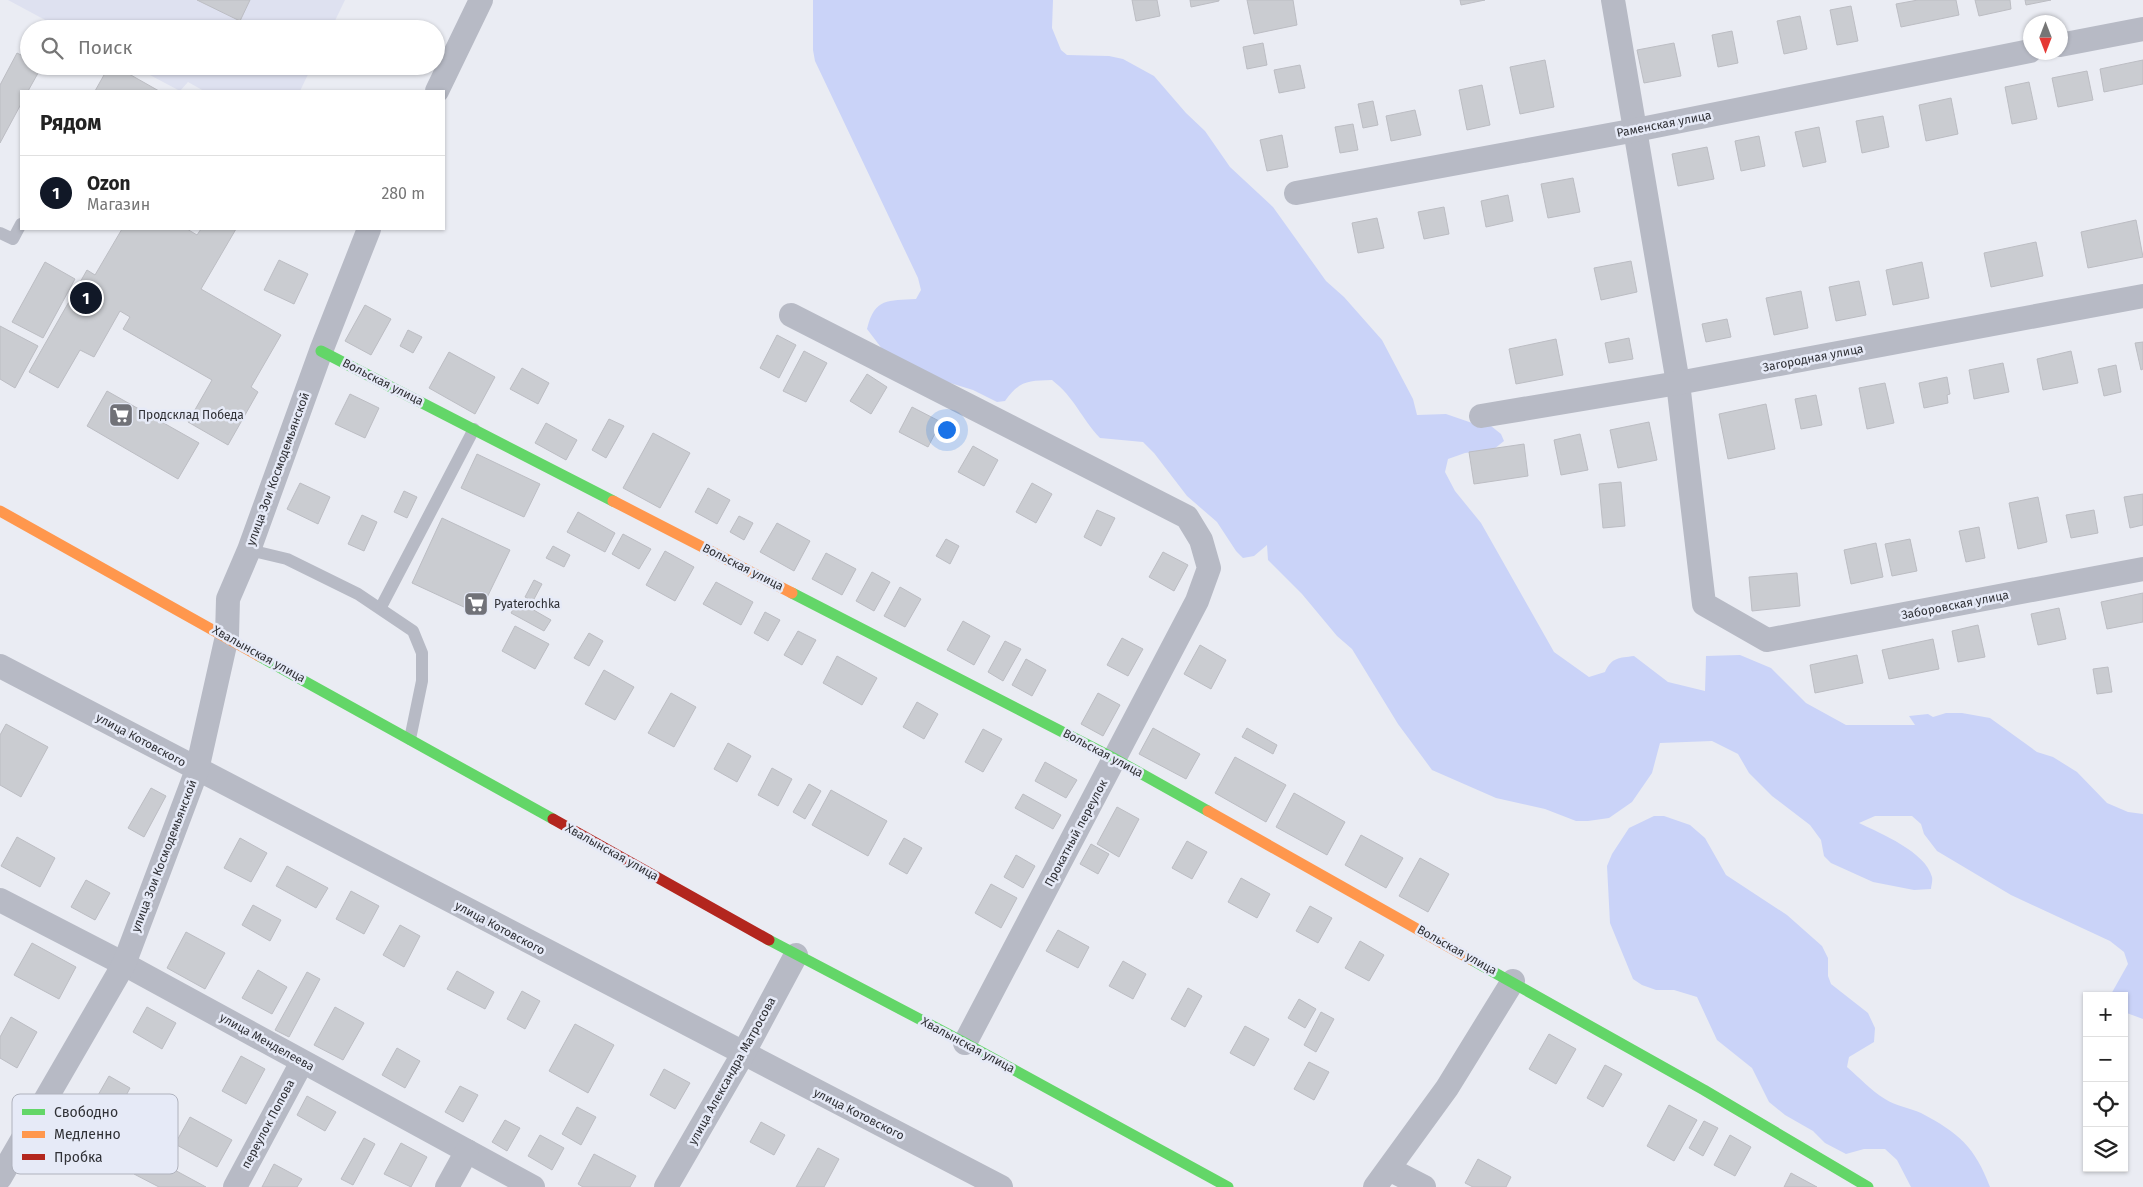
<!DOCTYPE html>
<html lang="ru">
<meta charset="utf-8">
<style>
:root{--surface:#fff;--page:#f6f6f6;--text:#222;--muted:#767676;--line:#e0e0e0;--accent:#111827}
body{margin:0;font-family:"Fira Sans",sans-serif;background:var(--page);color:var(--text)}
.controls{position:absolute;right:15px;bottom:15px;display:grid;overflow:hidden;border-radius:0px;box-shadow:0 1px 4px #0004}
.controls button{width:45px;height:45px;display:grid;place-items:center;padding:0;border:0;border-bottom:1px solid var(--line);background:var(--surface);color:var(--text);font:25px sans-serif}
.compass{position:absolute;left:2023px;top:15px;width:45px;height:45px;border-radius:50%;background:var(--surface);box-shadow:0 1px 4px #0004;rotate:180deg}
.you{position:absolute;left:946px;top:429px;width:18px;height:18px;margin:-12px;border:4px solid #fff;border-radius:50%;background:#1a73e8;box-shadow:0 0 0 8px #1a73e833}
.badge{display:grid;place-items:center;width:32px;height:32px;border-radius:50%;background:var(--accent);color:#fff;font-size:16px;font-weight:700}
.pin{position:absolute;translate:-50% -50%;border:2px solid #fff;box-shadow:0 1px 5px #0006}
.list{margin:0;padding:0;list-style:none}
h2{display:flex;justify-content:space-between;align-items:center;height:65px;margin:0;padding:0 20px;font-size:21px}
h2 small{font-size:16px;font-weight:400;color:var(--muted)}
.list li{display:grid;grid-template-columns:32px 1fr auto;gap:15px;align-items:center;box-sizing:border-box;height:75px;padding:0 20px;border-top:1px solid var(--line)}
.list b{display:block;font-size:19px;white-space:nowrap}
.list p{margin:0;font-size:16px;white-space:nowrap;color:var(--muted)}
.list em{font-size:16px;font-style:normal;color:var(--muted)}
.icon{flex:none;width:28px;height:28px;fill:none;stroke:currentColor;stroke-width:2;stroke-linecap:round;stroke-linejoin:round}
.map{position:relative;flex:none;width:2143px;height:1187px;overflow:hidden}
.search{position:absolute;background:var(--surface);box-shadow:0 1px 4px #0004;left:20px;top:20px;width:425px;height:55px;display:flex;align-items:center;gap:12px;box-sizing:border-box;padding:0 18px;border-radius:28px;color:var(--muted);font-size:19px}
.panel{position:absolute;background:var(--surface);box-shadow:0 1px 4px #0004;left:20px;top:90px;width:425px;height:140px;border-radius:0px}
.map>svg:first-child{display:block}
.built{fill:#dee1f0}
.green{fill:#cad3f8}
.building{fill:#caccd1;stroke:#bcbdc3}
.lines{fill:none;stroke-linecap:round;stroke-linejoin:round}
.lane{stroke:#b7bac5;stroke-width:12}
.street{stroke:#b7bac5;stroke-width:24}
.fast{stroke:#63d668;stroke-width:11}
.slow{stroke:#ff974d;stroke-width:11}
.jam{stroke:#b3261e;stroke-width:11}
.labels{text-anchor:middle;stroke-width:5;stroke-linejoin:round;paint-order:stroke}
.street-label{font-size:12px;fill:#303136;stroke:#e6eaf7}
.poi-label{font-size:12px;fill:#303136;stroke:#e6eaf7;text-anchor:start}
.key{fill:#e6eaf7;stroke:#afb2bd;stroke-width:1}
.key-label{font-size:14px;fill:#303136}
</style>
<div class="map">
<svg width="2143" height="1187" viewBox="0 0 2143 1187">
<rect width="100%" height="100%" fill="#eaecf3"/>
<g class="built">
<path d="M8 0H345L331 29H62Z"/>
<path d="M133 66H312L300 91H204L188 82 180 91Z"/>
</g>
<g class="green">
<path d="M813 0H1053L1052 28 1061 50 1067 55 1109 56 1123 59 1154 76 1186 113 1205 131 1230 167 1273 207 1326 281 1344 297 1382 340 1413 399 1417 415 1446 414 1478 425 1491 426 1501 434 1504 441 1494 449 1465 453 1448 459 1445 472 1455 491 1481 523 1554 652 1589 677 1605 672C1612 657 1619 658 1634 656L1668 682 1705 691 1706 656 1740 655 1771 668 1806 703 1846 725H1915L1909 716 1928 714 1933 717 1946 713H1962L1990 718 2037 752 2053 757 2077 772 2107 803 2128 812 2143 814V1019L2124 1012V996H2110L2128 964 2124 952 2110 941 2011 895 1937 851 1924 834 1921 824 1912 816H1875L1859 823C1880 833 1926 852 1932 877 1933 881 1931 886 1931 889L1914 890 1873 882 1831 863 1824 856 1821 840 1810 825 1772 796 1749 773 1738 754 1712 741 1660 743 1652 773 1632 802 1609 818 1588 821H1576L1545 809 1496 798 1432 770 1398 724 1352 649 1337 636 1302 594 1268 560 1267 545 1254 556 1243 558 1236 551 1217 522 1187 496 1154 453 1143 442 1100 438C1081 418 1075 398 1052 380 1028 381 1020 380 1005 401L997 402 973 390 947 382 889 358 867 329C875 297 888 301 916 299L921 290 918 278 815 61 813 50Z"/>
<path d="M1654 816H1664L1690 825 1705 838 1726 875 1787 915 1822 946 1828 958V976L1831 984 1868 1013 1875 1028 1874 1042 1849 1057 1847 1067C1860 1078 1870 1090 1885 1099 1896 1106 1910 1108 1921 1113 1959 1133 1975 1147 1990 1187H1911L1897 1160 1885 1149H1864L1846 1154 1825 1143 1813 1131 1785 1115 1769 1102 1752 1068 1717 1040 1697 997 1674 990H1656L1642 985 1633 979 1610 923 1607 866 1612 854 1629 828Z"/>
</g>
<g class="building">
<path d="M197 0H250L240 21Z"/>
<path d="M1132 0H1157L1160 16 1136 21Z"/>
<path d="M1190 0H1219V1L1191 7Z"/>
<path d="M1247 0H1293L1297 25 1254 34Z"/>
<path d="M1460 0H1485L1461 5Z"/>
<path d="M1918 0H1956L1959 15 1901 27 1896 4Z"/>
<path d="M1975 0H2010L2011 9 1979 16Z"/>
<path d="M2025 0H2051L2026 5Z"/>
<path d="M1851 6 1858 41 1837 45 1830 10Z"/>
<path d="M1800 16 1807 49 1784 54 1777 21Z"/>
<path d="M1732 31 1738 63 1718 67 1712 35Z"/>
<path d="M1263 43 1267 65 1247 69 1243 47Z"/>
<path d="M1674 43 1681 76 1644 83 1637 50Z"/>
<path d="M17 53 29 59V66H42L28 91H21V104L0 143V85Z"/>
<path d="M1545 60 1554 107 1520 114 1510 67Z"/>
<path d="M2143 60V84L2104 92 2100 69Z"/>
<path d="M1300 65 1305 88 1279 93 1274 70Z"/>
<path d="M109 66H115L159 91H95Z"/>
<path d="M2087 71 2093 100 2058 107 2052 78Z"/>
<path d="M2029 82 2037 119 2012 124 2005 87Z"/>
<path d="M1482 85 1490 125 1467 130 1459 90Z"/>
<path d="M1951 98 1958 134 1926 141 1919 105Z"/>
<path d="M1373 101 1378 125 1363 128 1358 104Z"/>
<path d="M1415 110 1421 135 1391 141 1386 116Z"/>
<path d="M1883 116 1889 147 1862 153 1856 121Z"/>
<path d="M1353 124 1358 150 1340 153 1335 127Z"/>
<path d="M1819 127 1826 162 1803 167 1795 132Z"/>
<path d="M1282 135 1288 167 1267 171 1260 140Z"/>
<path d="M1759 136 1765 166 1741 171 1735 141Z"/>
<path d="M1707 147 1714 179 1678 186 1672 154Z"/>
<path d="M1573 178 1580 212 1548 218 1541 184Z"/>
<path d="M1508 195 1513 221 1486 227 1481 201Z"/>
<path d="M1444 207 1449 234 1424 239 1418 212Z"/>
<path d="M1377 218 1384 248 1358 253 1352 223Z"/>
<path d="M2136 220 2143 257 2088 268 2081 232Z"/>
<path d="M122 229H187L197 235 201 229H236L201 289 281 335 251 387 258 392 228 445 188 422 212 380 123 329 130 317 120 311 94 357 80 350 58 388 29 372 87 270 95 275Z"/>
<path d="M2036 242 2043 276 1991 287 1984 253Z"/>
<path d="M279 260 308 274 294 304 264 290Z"/>
<path d="M1631 261 1637 292 1601 300 1594 268Z"/>
<path d="M45 262 75 279 43 338 12 322Z"/>
<path d="M1922 262 1929 298 1893 305 1886 270Z"/>
<path d="M1859 281 1866 315 1836 321 1829 287Z"/>
<path d="M1801 291 1808 328 1774 335 1766 298Z"/>
<path d="M365 305 391 319 371 355 345 341Z"/>
<path d="M1727 319 1731 337 1706 342 1702 324Z"/>
<path d="M0 326 38 346 15 388 0 379Z"/>
<path d="M408 330 422 337 413 353 400 346Z"/>
<path d="M777 335 796 345 779 378 760 368Z"/>
<path d="M1629 338 1633 359 1609 363 1605 343Z"/>
<path d="M1556 339 1563 375 1516 384 1509 349Z"/>
<path d="M2143 342V369L2141 370 2135 343Z"/>
<path d="M804 351 827 363 806 402 783 391Z"/>
<path d="M2071 351 2078 383 2043 390 2037 359Z"/>
<path d="M449 352 495 377 475 414 429 388Z"/>
<path d="M2003 363 2009 392 1974 399 1969 370Z"/>
<path d="M2116 365 2121 392 2104 396 2098 369Z"/>
<path d="M522 368 549 383 538 404 510 389Z"/>
<path d="M867 374 887 387 871 414 850 401Z"/>
<path d="M1947 377 1950 394 1947 395 1948 403 1924 408 1919 383Z"/>
<path d="M1885 383 1894 423 1867 429 1859 388Z"/>
<path d="M107 391 199 443 178 479 87 426Z"/>
<path d="M350 394 379 408 365 438 335 424Z"/>
<path d="M1816 395 1822 425 1801 429 1795 399Z"/>
<path d="M1766 404 1775 449 1728 459 1719 414Z"/>
<path d="M912 407 941 422 928 447 899 432Z"/>
<path d="M609 419 624 426 606 458 592 450Z"/>
<path d="M1649 422 1657 460 1618 468 1610 430Z"/>
<path d="M546 423 577 440 566 460 535 443Z"/>
<path d="M653 433 690 453 660 508 623 488Z"/>
<path d="M1580 434 1588 470 1561 475 1554 440Z"/>
<path d="M1524 444 1528 476 1474 484 1469 452Z"/>
<path d="M973 446 998 460 984 486 958 472Z"/>
<path d="M477 454 540 484 524 517 461 488Z"/>
<path d="M1621 482 1625 526 1603 528 1599 484Z"/>
<path d="M300 483 330 497 318 524 287 509Z"/>
<path d="M1032 483 1052 494 1036 523 1016 512Z"/>
<path d="M708 488 730 500 717 524 695 512Z"/>
<path d="M404 491 417 497 407 518 394 512Z"/>
<path d="M2143 494V525L2130 528 2124 497Z"/>
<path d="M2038 497 2047 542 2018 549 2009 503Z"/>
<path d="M1097 510 1115 518 1101 546 1084 537Z"/>
<path d="M2094 510 2098 533 2071 538 2066 515Z"/>
<path d="M578 512 615 533 605 552 567 532Z"/>
<path d="M362 515 377 522 364 551 348 544Z"/>
<path d="M739 516 753 523 744 540 730 532Z"/>
<path d="M442 518 510 550 479 614 412 583Z"/>
<path d="M777 523 810 541 794 571 760 552Z"/>
<path d="M1979 527 1985 558 1966 562 1959 531Z"/>
<path d="M623 534 651 549 639 569 612 554Z"/>
<path d="M946 539 959 546 950 564 936 556Z"/>
<path d="M1910 539 1917 571 1892 576 1885 544Z"/>
<path d="M1876 543 1883 577 1851 584 1844 550Z"/>
<path d="M553 546 570 555 564 567 546 558Z"/>
<path d="M665 551 694 567 675 601 646 585Z"/>
<path d="M1163 552 1188 565 1174 591 1149 577Z"/>
<path d="M826 553 856 569 842 595 812 579Z"/>
<path d="M872 572 890 582 874 611 856 601Z"/>
<path d="M1797 573 1800 606 1752 611 1749 577Z"/>
<path d="M534 580 542 584 533 601 525 597Z"/>
<path d="M716 582 753 602 741 625 703 604Z"/>
<path d="M900 587 921 599 905 627 884 616Z"/>
<path d="M2143 593V622L2107 629 2101 602Z"/>
<path d="M518 601 551 620 544 631 511 613Z"/>
<path d="M2059 608 2066 639 2038 645 2031 614Z"/>
<path d="M765 612 780 620 768 641 754 633Z"/>
<path d="M963 621 990 636 974 665 947 650Z"/>
<path d="M1978 625 1985 657 1958 662 1952 631Z"/>
<path d="M515 626 549 644 535 669 502 651Z"/>
<path d="M798 631 816 640 802 665 784 655Z"/>
<path d="M589 633 603 641 589 666 574 658Z"/>
<path d="M1122 638 1143 649 1128 676 1107 665Z"/>
<path d="M1933 639 1939 669 1889 679 1882 650Z"/>
<path d="M1005 641 1021 649 1003 681 988 672Z"/>
<path d="M1200 645 1226 660 1211 689 1184 674Z"/>
<path d="M1857 655 1863 683 1815 693 1810 665Z"/>
<path d="M837 656 877 678 862 705 823 683Z"/>
<path d="M1026 659 1046 670 1032 696 1012 685Z"/>
<path d="M2108 667 2112 692 2097 694 2093 669Z"/>
<path d="M604 670 634 687 615 720 585 704Z"/>
<path d="M671 693 696 707 674 747 648 733Z"/>
<path d="M1098 693 1120 705 1103 736 1081 724Z"/>
<path d="M917 702 938 714 924 739 903 727Z"/>
<path d="M6 724 48 747 21 797 0 785V735Z"/>
<path d="M1153 728 1200 754 1186 779 1139 754Z"/>
<path d="M1247 728 1277 745 1273 754 1242 737Z"/>
<path d="M983 729 1002 739 983 772 965 762Z"/>
<path d="M728 743 751 756 737 782 714 769Z"/>
<path d="M1235 757 1286 785 1266 822 1215 793Z"/>
<path d="M1045 762 1077 780 1066 798 1035 781Z"/>
<path d="M772 768 792 779 778 806 758 795Z"/>
<path d="M809 784 821 791 805 819 793 812Z"/>
<path d="M151 788 166 796 144 837 128 828Z"/>
<path d="M831 790 887 821 868 856 812 825Z"/>
<path d="M1294 793 1345 822 1327 855 1276 827Z"/>
<path d="M1023 794 1061 815 1053 829 1015 808Z"/>
<path d="M1117 807 1139 819 1119 857 1097 844Z"/>
<path d="M1361 835 1403 858 1386 888 1345 865Z"/>
<path d="M17 837 55 858 40 887 1 866Z"/>
<path d="M240 838 267 853 251 882 224 868Z"/>
<path d="M904 838 922 848 907 874 889 864Z"/>
<path d="M1187 841 1207 852 1192 879 1172 868Z"/>
<path d="M1091 844 1109 854 1098 874 1080 864Z"/>
<path d="M1016 855 1035 866 1023 888 1004 877Z"/>
<path d="M1420 858 1449 874 1428 912 1399 896Z"/>
<path d="M287 866 328 888 316 908 276 886Z"/>
<path d="M1241 878 1270 894 1257 918 1228 902Z"/>
<path d="M86 880 110 893 95 920 71 907Z"/>
<path d="M991 884 1017 898 1001 928 975 913Z"/>
<path d="M351 891 379 906 364 934 336 919Z"/>
<path d="M253 905 281 920 270 941 242 925Z"/>
<path d="M1310 906 1332 918 1318 943 1296 931Z"/>
<path d="M400 925 420 936 404 967 383 955Z"/>
<path d="M1058 930 1089 947 1078 968 1046 951Z"/>
<path d="M186 932 225 953 205 989 167 968Z"/>
<path d="M1360 941 1384 955 1369 981 1345 968Z"/>
<path d="M32 943 76 967 59 999 14 975Z"/>
<path d="M1123 961 1146 974 1133 999 1109 986Z"/>
<path d="M258 970 287 987 272 1014 242 998Z"/>
<path d="M457 971 494 992 485 1009 447 989Z"/>
<path d="M307 972 320 979 289 1037 275 1030Z"/>
<path d="M1188 988 1202 996 1185 1027 1171 1019Z"/>
<path d="M522 991 540 1001 525 1029 507 1019Z"/>
<path d="M1299 999 1316 1009 1305 1028 1288 1018Z"/>
<path d="M147 1007 176 1023 162 1049 133 1032Z"/>
<path d="M335 1007 364 1023 343 1060 314 1045Z"/>
<path d="M1321 1012 1334 1019 1316 1052 1304 1045Z"/>
<path d="M11 1017 37 1032 17 1068 0 1058V1037Z"/>
<path d="M575 1024 614 1045 588 1093 549 1071Z"/>
<path d="M1245 1026 1269 1039 1254 1066 1230 1053Z"/>
<path d="M1549 1034 1576 1049 1556 1084 1529 1069Z"/>
<path d="M397 1048 420 1061 405 1088 382 1075Z"/>
<path d="M241 1056 265 1069 246 1104 222 1091Z"/>
<path d="M1309 1062 1329 1072 1314 1100 1294 1089Z"/>
<path d="M1605 1065 1622 1074 1603 1107 1587 1098Z"/>
<path d="M664 1069 690 1083 675 1109 650 1095Z"/>
<path d="M109 1076 130 1088 119 1109 97 1097Z"/>
<path d="M460 1086 478 1095 463 1122 445 1112Z"/>
<path d="M307 1096 336 1112 325 1131 297 1115Z"/>
<path d="M1669 1105 1697 1120 1674 1161 1647 1146Z"/>
<path d="M577 1107 596 1117 581 1145 562 1134Z"/>
<path d="M190 1117 232 1140 217 1167 175 1144Z"/>
<path d="M505 1120 520 1128 507 1151 492 1142Z"/>
<path d="M1704 1121 1718 1128 1703 1156 1689 1148Z"/>
<path d="M761 1122 785 1135 774 1155 750 1142Z"/>
<path d="M540 1135 564 1148 552 1170 528 1156Z"/>
<path d="M1730 1135 1751 1147 1735 1176 1714 1165Z"/>
<path d="M364 1138 375 1144 353 1185 341 1179Z"/>
<path d="M401 1143 427 1157 411 1187 384 1174Z"/>
<path d="M818 1148 839 1159 824 1187H796Z"/>
<path d="M145 1154 206 1187H159L134 1174Z"/>
<path d="M594 1154 636 1176 630 1187H583L578 1184Z"/>
<path d="M1478 1159 1511 1177 1506 1187H1473L1465 1183Z"/>
<path d="M274 1164 302 1179 297 1187H262Z"/>
<path d="M1791 1173 1817 1187H1784Z"/>
</g>
<g class="lines">
<g class="lane">
<path d="M0 233 13 239 21 224"/>
<path d="M249 550 287 559 358 594 413 631 422 653V681L410 739"/>
<path d="M381 607 474 429"/>
</g>
<g class="street">
<path d="M1613 0 1678 383 1704 604 1767 640 2143 569"/>
<path d="M2060 45 2143 29"/>
<path d="M437 91 481 0"/>
<path d="M1296 193 1636 130 2030 51"/>
<path d="M791 315 1187 517 1201 540 1209 568 1197 601 965 1043"/>
<path d="M1481 416 1678 383 2143 296"/>
<path d="M0 666 1001 1187"/>
<path d="M0 900 124 964 533 1187"/>
<path d="M1389 1169 1424 1187"/>
<path d="M0 1178 124 964 197 770 227 636 228 599 249 550 321 351 369 229"/>
<path d="M235 1187 302 1062"/>
<path d="M447 1187 467 1151"/>
<path d="M666 1187 743 1054 796 955"/>
<path d="M1375 1187 1447 1088 1513 981"/>
</g>
<g class="fast">
<path d="M321 351 613 501"/>
<path d="M792 593 1115 759 1208 811"/>
<path d="M259 656 553 819"/>
<path d="M769 940 965 1043 1228 1187"/>
<path d="M1472 960 1704 1090 1868 1187"/>
</g>
<g class="slow">
<path d="M613 501 792 593"/>
<path d="M0 511 259 656"/>
<path d="M1208 811 1472 960"/>
</g>
<path class="jam" d="M553 819 769 940"/>
</g>
<defs>
<symbol id="supermarket-square" viewBox="-11 -11 22 22"><rect x="-9" y="-9" width="18" height="18" rx="4" fill="#717278" stroke="#e6eaf7"/><path d="M-6-5.5h2.5l.6 2H6L4.5 2H-2.5L-4.4-4H-6ZM-1.5 3.2a1.3 1.3 0 1 0 .1 0ZM3 3.2a1.3 1.3 0 1 0 .1 0Z" fill="#fff"/></symbol>
</defs>
<g fill-rule="evenodd">
<use href="#supermarket-square" x="107" y="401" width="28" height="28"/>
<use href="#supermarket-square" x="462" y="590" width="28" height="28"/>
</g>
<g class="labels">
<g class="street-label">
<text transform="translate(1664 124) rotate(-11)" y="4">Раменская улица</text>
<text transform="translate(1813 358) rotate(-11)" y="4">Загородная улица</text>
<text transform="translate(383 382) rotate(27)" y="4">Вольская улица</text>
<text transform="translate(278 469) rotate(-70)" y="4">улица Зои Космодемьянской</text>
<text transform="translate(743 567) rotate(27)" y="4">Вольская улица</text>
<text transform="translate(1955 605) rotate(-11)" y="4">Заборовская улица</text>
<text transform="translate(259 654) rotate(29)" y="4">Хвалынская улица</text>
<text transform="translate(141 740) rotate(28)" y="4">улица Котовского</text>
<text transform="translate(1103 753) rotate(28)" y="4">Вольская улица</text>
<text transform="translate(1076 833) rotate(-62)" y="4">Прокатный переулок</text>
<text transform="translate(612 852) rotate(29)" y="4">Хвалынская улица</text>
<text transform="translate(164 856) rotate(-69)" y="4">улица Зои Космодемьянской</text>
<text transform="translate(500 928) rotate(28)" y="4">улица Котовского</text>
<text transform="translate(1457 950) rotate(29)" y="4">Вольская улица</text>
<text transform="translate(267 1042) rotate(29)" y="4">улица Менделеева</text>
<text transform="translate(968 1045) rotate(28)" y="4">Хвалынская улица</text>
<text transform="translate(732 1071) rotate(-61)" y="4">улица Александра Матросова</text>
<text transform="translate(859 1114) rotate(27)" y="4">улица Котовского</text>
<text transform="translate(268 1124) rotate(-62)" y="4">переулок Попова</text>
</g>
<g class="poi-label">
<text x="138" y="419">Продсклад Победа</text>
<text x="494" y="608">Pyaterochka</text>
</g>
</g>
<rect x="12" y="1094" width="166" height="80" rx="8" class="key"/>
<rect x="22" y="1109" width="23" height="6" fill="#63d668"/>
<rect x="22" y="1131" width="23" height="7" fill="#ff974d"/>
<rect x="22" y="1154" width="23" height="6" fill="#b3261e"/>
<g class="key-label">
<text x="54" y="1117">Свободно</text>
<text x="54" y="1139">Медленно</text>
<text x="54" y="1162">Пробка</text>
</g>
</svg>
<div class="controls">
<button>+</button>
<button>−</button>
<button><svg class="icon" aria-label="locate" viewBox="0 0 24 24"><circle cx="12" cy="12" r="6"/><path d="M12 2v4M12 18v4M2 12h4M18 12h4"/></svg></button>
<button><svg class="icon" aria-label="layers" viewBox="0 0 24 24"><path d="M12 4l9 5-9 5-9-5zM3 14l9 5 9-5"/></svg></button>
</div>
<svg class="compass" viewBox="-18 -18 36 36"><path d="M0-13l5 13h-10z" fill="#e53935"/><path d="M0 13l5-13h-10z" fill="#767676"/></svg>
<div class="you"></div>
<div class="pin badge" style="left:86px;top:298px">1</div>
<div class="search"><svg class="icon" aria-label="search" viewBox="0 0 24 24"><circle cx="10" cy="10" r="6"/><path d="M15 15l6 6"/></svg>Поиск</div>
<section class="panel">
<h2>Рядом<small></small></h2>
<ul class="list">
<li><span class="badge">1</span><div><b>Ozon</b><p>Магазин</p></div><em>280 m</em></li>
</ul>
</section>
</div>
